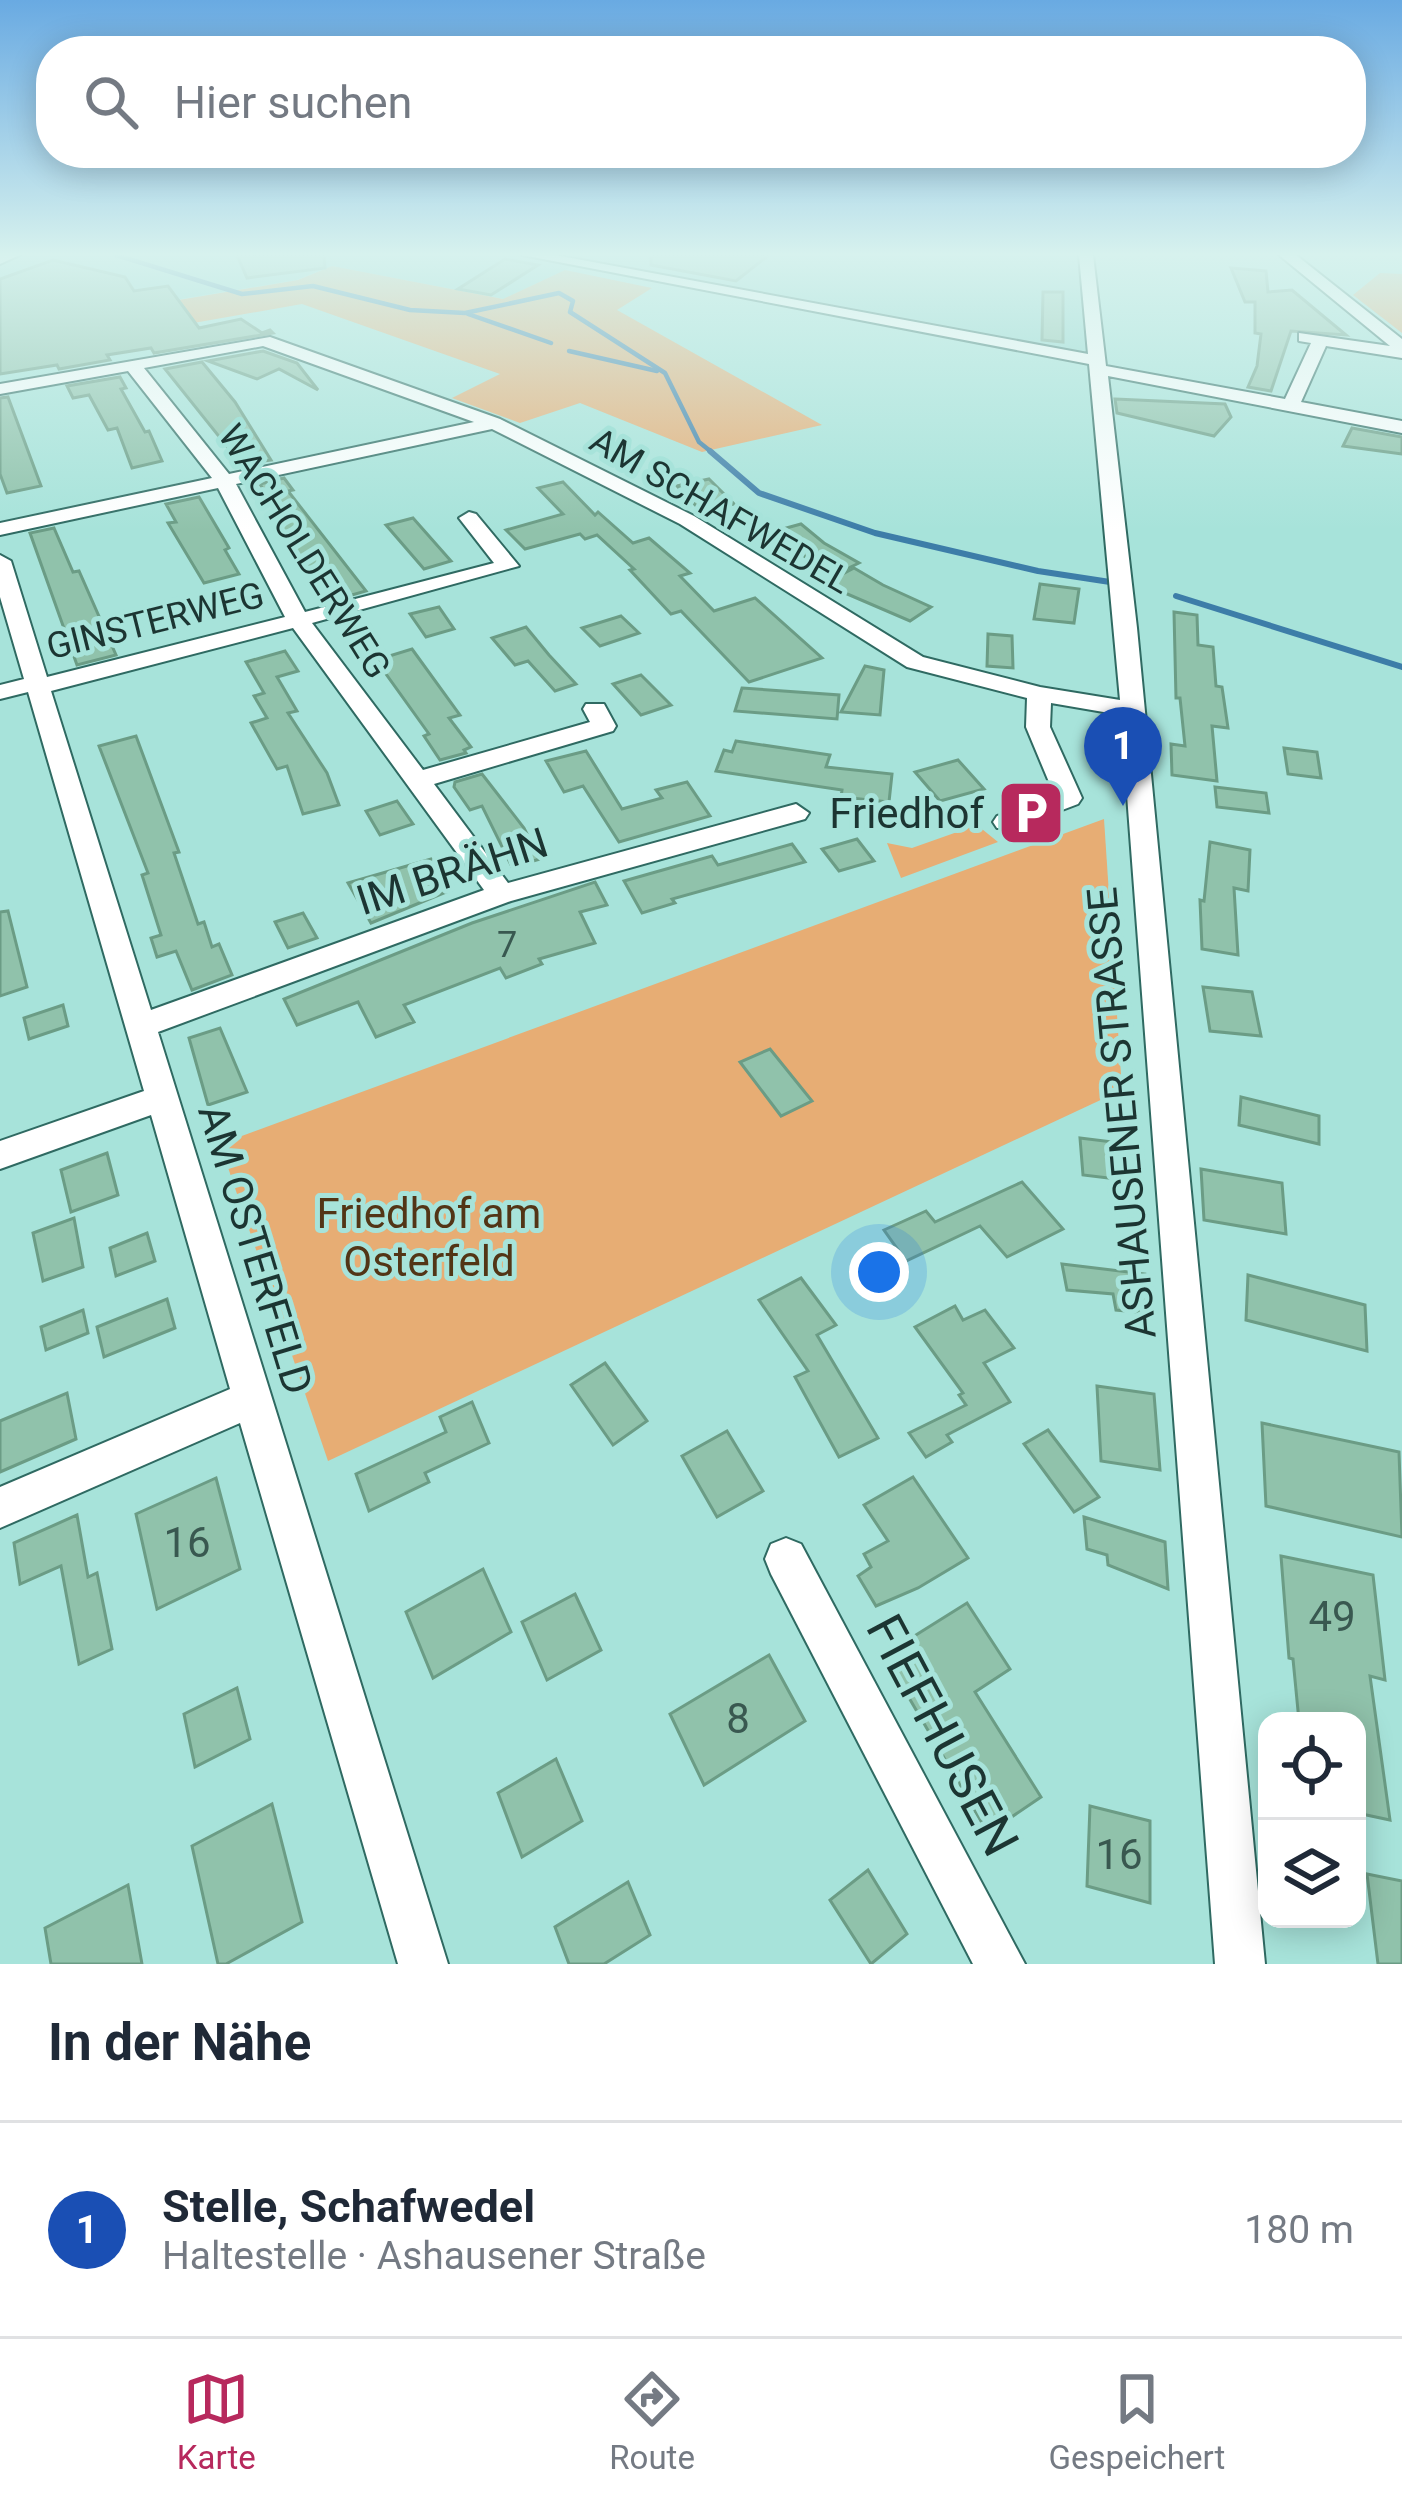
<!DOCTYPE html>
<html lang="de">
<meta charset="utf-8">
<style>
:root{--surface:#fff;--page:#f2f2f3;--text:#1f2937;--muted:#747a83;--line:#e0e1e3;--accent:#b7295d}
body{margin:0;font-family:Roboto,sans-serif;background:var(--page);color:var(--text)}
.controls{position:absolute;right:36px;bottom:36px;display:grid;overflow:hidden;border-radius:24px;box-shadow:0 6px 30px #0003}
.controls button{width:108px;height:108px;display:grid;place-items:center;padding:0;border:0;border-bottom:3px solid var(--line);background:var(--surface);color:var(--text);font:60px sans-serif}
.you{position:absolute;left:879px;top:1272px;width:42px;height:42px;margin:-30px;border:9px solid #fff;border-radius:50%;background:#1a73e8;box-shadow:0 0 0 18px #1a73e833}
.badge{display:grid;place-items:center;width:78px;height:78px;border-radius:50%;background:var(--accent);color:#fff;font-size:39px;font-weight:700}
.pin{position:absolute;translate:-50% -99px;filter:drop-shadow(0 3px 6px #0008)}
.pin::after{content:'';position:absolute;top:63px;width:42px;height:36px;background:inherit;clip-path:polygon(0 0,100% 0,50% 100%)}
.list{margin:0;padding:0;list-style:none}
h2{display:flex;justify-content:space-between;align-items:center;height:156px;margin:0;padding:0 48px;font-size:51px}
h2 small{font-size:39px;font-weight:400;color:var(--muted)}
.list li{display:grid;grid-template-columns:78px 1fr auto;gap:36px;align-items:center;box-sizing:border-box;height:216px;padding:0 48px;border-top:3px solid var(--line)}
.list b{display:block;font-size:45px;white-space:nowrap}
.list p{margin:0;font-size:39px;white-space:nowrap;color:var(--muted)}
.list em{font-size:39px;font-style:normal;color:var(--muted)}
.icon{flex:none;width:66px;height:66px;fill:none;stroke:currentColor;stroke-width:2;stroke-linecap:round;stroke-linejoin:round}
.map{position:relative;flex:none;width:1402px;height:1964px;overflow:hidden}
.search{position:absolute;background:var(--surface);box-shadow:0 6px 30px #0003;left:36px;right:36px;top:36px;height:132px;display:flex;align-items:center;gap:30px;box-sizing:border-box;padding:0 42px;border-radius:48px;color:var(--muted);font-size:45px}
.sheet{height:372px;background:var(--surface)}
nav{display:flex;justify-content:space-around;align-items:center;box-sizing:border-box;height:168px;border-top:3px solid var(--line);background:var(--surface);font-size:33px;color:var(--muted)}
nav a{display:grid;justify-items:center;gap:6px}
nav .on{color:var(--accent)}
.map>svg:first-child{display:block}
.built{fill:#92d7ce}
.green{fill:#e7ad74}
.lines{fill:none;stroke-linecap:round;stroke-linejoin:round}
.stream-far1{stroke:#3d7da8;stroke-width:4.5}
.stream{stroke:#3d7da8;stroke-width:6}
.building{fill:#90c2ab;stroke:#6b9c85;stroke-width:3}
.minor-casing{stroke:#2f6a62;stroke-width:4}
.minor{fill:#fff;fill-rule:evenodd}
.labels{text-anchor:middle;stroke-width:10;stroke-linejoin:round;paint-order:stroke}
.far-street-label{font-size:36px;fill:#1c3532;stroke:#a7e3da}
.number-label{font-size:36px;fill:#395850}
.poi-label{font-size:42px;fill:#1c3532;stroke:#a7e3da;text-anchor:end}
.street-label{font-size:42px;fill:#1c3532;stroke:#a7e3da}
.park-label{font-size:42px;fill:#523516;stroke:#a7e3da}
.near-number-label{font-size:42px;fill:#395850}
.near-street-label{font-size:51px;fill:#1c3532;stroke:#a7e3da}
</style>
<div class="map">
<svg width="1402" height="1964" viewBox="0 0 1402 1964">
<rect width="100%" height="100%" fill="#a7e3da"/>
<path class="built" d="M21 255H1078L1087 355 580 263 504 299 332 266 296 280 0 329V263Z"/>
<g class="green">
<path d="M332 266 503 299 565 270 652 288 617 310 822 425 702 452 580 403 520 423 452 398 500 374 302 304 0 357V330L298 280Z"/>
<path d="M1380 273 1402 274V333L1353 295Z"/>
<path d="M1104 819 1122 1090 328 1461 220 1144Z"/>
<path d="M977 825 998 842 901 878 887 843 912 848Z"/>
</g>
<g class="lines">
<g class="stream-far1">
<path d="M116 255 242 294 313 286 410 310 465 313 559 293 573 301 570 312 665 373 699 442 714 454"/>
<path d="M468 314 551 343"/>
<path d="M569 351 657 371"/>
</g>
<g class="stream">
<path d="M710 451 759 493 875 533 1038 571 1110 582"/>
<path d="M1176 596 1402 667"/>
</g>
</g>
<g class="building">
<path d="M237 255H324L325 268 247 278Z"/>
<path d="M651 255H769L736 281 651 265Z"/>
<path d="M505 259 538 265 491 295 458 289Z"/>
<path d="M53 260 125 277 134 291 168 286 199 328 241 319 262 333 270 330 273 333 154 353 151 348 107 355 110 360 59 369 57 365 0 374V279Z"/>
<path d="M1231 268 1266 271 1268 292 1292 290 1346 335 1291 331 1271 391 1248 387 1257 366 1261 334 1255 333V302H1245Z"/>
<path d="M1043 292H1063V342L1042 340Z"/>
<path d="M263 351 297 363 318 390 279 369 257 379 208 361Z"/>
<path d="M202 362 235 402 271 460 241 464 165 369Z"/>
<path d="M120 377 126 388 121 389 145 432 149 431 162 461 132 468 117 428 108 430 89 395 73 398 67 386Z"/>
<path d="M8 397 41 486 7 493 0 474V398Z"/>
<path d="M1115 399 1225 404 1231 417 1214 436 1117 413Z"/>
<path d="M1352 428 1402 437V454L1343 446Z"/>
<path d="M284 478 293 490 288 491 366 591 338 599 324 580 315 582 275 523 282 521 260 484Z"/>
<path d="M709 479 734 504 702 512 677 486Z"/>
<path d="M563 482 595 515 598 512 633 543 649 538 690 573 680 576 714 611 755 598 822 658 749 682 681 611 671 614 630 570 634 569 597 535 585 539 580 534 525 549 506 530 563 514 538 488Z"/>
<path d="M199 497 229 548 225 550 239 574 204 583 168 523 176 522 166 504Z"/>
<path d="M413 518 451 561 424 569 386 525Z"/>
<path d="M801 524 824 543 859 563 834 575 768 533Z"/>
<path d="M54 528 73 572 79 571 116 655 77 665 30 533Z"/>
<path d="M854 568 883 585 931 607 910 621 824 584Z"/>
<path d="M1040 584 1079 589 1074 623 1034 619Z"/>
<path d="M439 607 454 629 426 637 410 614Z"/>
<path d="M1174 612 1197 615 1198 645 1213 647 1216 686 1222 687 1228 728 1212 726 1217 781 1172 775 1171 744 1185 746 1180 698H1176Z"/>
<path d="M621 616 639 633 600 646 582 628Z"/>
<path d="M526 627 549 655 576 684 555 691 528 661 515 665 492 638Z"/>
<path d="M988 634 1012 636 1013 668 987 666Z"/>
<path d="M412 649 460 715 449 718 471 747 464 750 466 753 440 760 424 736 429 734 376 660Z"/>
<path d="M285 651 298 671 277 677 297 711 288 713 327 773 339 805 303 814 287 766 277 769 251 723 267 718 254 696 264 693 246 662Z"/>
<path d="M865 666 884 670 880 715 841 712Z"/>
<path d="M641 675 671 705 641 715 613 684Z"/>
<path d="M742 688 839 695 837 719 735 711Z"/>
<path d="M136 736 179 852 174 853 198 924 204 922 212 947 219 944 232 975 192 990 176 951 157 957 151 938 161 935 142 875 148 873 99 746Z"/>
<path d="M736 741 830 755 826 767 892 774 889 802 841 797 842 790 716 771 724 750 732 752Z"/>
<path d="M1284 748 1317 752 1321 778 1288 774Z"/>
<path d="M586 751 622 809 662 798 656 790 687 782 710 816 619 842 583 786 564 792 546 761Z"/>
<path d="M958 760 984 789 940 801 915 772Z"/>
<path d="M482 774 524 828 540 859 512 867 482 806 470 810 454 787 455 782Z"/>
<path d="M1215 787 1266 793 1269 813 1217 807Z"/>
<path d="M397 801 413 824 380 835 366 811Z"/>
<path d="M857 839 874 861 839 871 822 849Z"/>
<path d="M1210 842 1250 850 1248 891 1234 888 1238 955 1202 949 1200 900 1204 901Z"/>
<path d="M792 844 805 862 672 899 675 903 642 913 624 881 712 856 718 865Z"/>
<path d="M431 859 451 890 371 923 348 883Z"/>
<path d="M595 882 607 905 580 912 595 943 539 959 542 964 506 978 500 968 404 1005 414 1022 376 1037 358 1002 297 1025 284 999 472 923Z"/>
<path d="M8 911 27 987 0 996V912Z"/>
<path d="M303 913 317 938 288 948 275 922Z"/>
<path d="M1203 987 1252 992 1261 1036 1210 1031Z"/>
<path d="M63 1005 68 1026 29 1039 24 1018Z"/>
<path d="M220 1028 247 1092 208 1105 189 1038Z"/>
<path d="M770 1049 812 1101 781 1116 740 1062Z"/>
<path d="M1241 1097 1319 1116V1144L1239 1125Z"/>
<path d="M1080 1138 1121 1143 1125 1180 1083 1175Z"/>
<path d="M107 1153 118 1195 71 1212 61 1170Z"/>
<path d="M1201 1169 1282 1183 1286 1234 1204 1220Z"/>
<path d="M1022 1182 1063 1229 1007 1257 980 1226 906 1261 884 1230 926 1211 935 1222Z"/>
<path d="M74 1218 83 1267 43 1281 33 1233Z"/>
<path d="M147 1233 155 1261 116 1276 110 1248Z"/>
<path d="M1062 1264 1145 1274 1149 1313 1116 1310 1113 1294 1067 1290Z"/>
<path d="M1248 1275 1365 1305 1367 1351 1246 1320Z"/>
<path d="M801 1278 836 1325 817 1335 878 1438 839 1457 795 1377 808 1371 759 1300Z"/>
<path d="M167 1299 175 1328 104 1357 97 1327Z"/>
<path d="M955 1306 963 1320 985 1310 1014 1348 984 1363 1010 1402 947 1435 952 1442 926 1457 909 1433 966 1405 959 1395 963 1393 915 1327Z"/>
<path d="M83 1310 88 1333 46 1350 41 1327Z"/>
<path d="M605 1363 647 1421 613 1445 571 1385Z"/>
<path d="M1097 1386 1154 1394 1160 1470 1101 1461Z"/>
<path d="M67 1393 76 1439 0 1472V1421Z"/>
<path d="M472 1402 489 1443 425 1473 429 1482 369 1511 356 1474 446 1432 440 1417Z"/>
<path d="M1262 1423 1399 1452 1402 1537 1266 1506Z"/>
<path d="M1048 1430 1099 1497 1074 1512 1024 1444Z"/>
<path d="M727 1431 763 1491 717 1517 682 1456Z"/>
<path d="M913 1477 968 1558 918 1588 876 1606 858 1576 871 1567 864 1554 888 1541 864 1505Z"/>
<path d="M216 1478 240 1569 157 1609 136 1514Z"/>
<path d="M77 1515 88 1577 97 1573 112 1649 79 1664 61 1566 20 1584 14 1543Z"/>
<path d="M1084 1517 1165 1542 1168 1589 1108 1565 1107 1555 1087 1549Z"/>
<path d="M1281 1556 1373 1575 1385 1680 1370 1676 1390 1820 1357 1813V1721H1299L1293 1659 1289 1658Z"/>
<path d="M483 1569 511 1632 433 1678 406 1612Z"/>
<path d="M575 1594 601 1650 547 1680 522 1622Z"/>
<path d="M967 1603 1010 1669 975 1692 1041 1797 988 1833 884 1655Z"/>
<path d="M769 1655 805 1721 704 1785 670 1714Z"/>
<path d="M237 1688 250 1739 195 1767 184 1714Z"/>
<path d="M556 1759 582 1821 522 1857 498 1793Z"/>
<path d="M272 1804 302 1922 226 1964H218L192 1846Z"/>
<path d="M1090 1806 1150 1821V1903L1087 1886Z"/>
<path d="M868 1870 907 1934 871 1964 830 1900Z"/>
<path d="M1367 1874 1402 1881V1964H1378Z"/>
<path d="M628 1882 650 1935 604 1964H569L555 1927Z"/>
<path d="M128 1885 142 1964H51L45 1928Z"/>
</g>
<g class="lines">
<defs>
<g id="minor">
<path d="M0 255H20L0 264Z"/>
<path d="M522 255H555L1088 354 1079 255H1093L1106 366 1285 399 1311 343 1299 341V333L1390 346 1279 255H1296L1402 339V358L1326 346 1301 402 1402 421V433L1108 376 1137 628 1265 1964H1215L1121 715 1051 703 1050 727 1082 798 1078 804 1015 828H997L993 822 997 816 1054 794 1026 727 1027 698 907 667 680 524 492 429 236 484 305 612 494 563 459 518 469 512 476 514 519 566 312 623 423 770 590 722 583 709 586 704H604L616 726 613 731 434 784 508 883 796 804 809 813 805 819 511 901 158 1032 448 1964H398L240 1423 0 1528V1487L230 1389 151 1115 0 1169V1141L144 1091 28 692 0 699V685L24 679 0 597V555L11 561 47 677 285 617 218 488 0 535V523L212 478 128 371 0 394V384L270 337 500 419 694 516 923 657 1040 687 1120 700 1089 364ZM263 346 474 422 229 474 144 368ZM293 628 484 890 151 1010 51 691Z"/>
<path d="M786 1538 801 1544 1025 1964H973L771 1574 765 1559 771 1544Z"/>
</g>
</defs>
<use href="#minor" class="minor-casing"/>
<use href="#minor" class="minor"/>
</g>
<linearGradient id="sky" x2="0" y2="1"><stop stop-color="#69aae2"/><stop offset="0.48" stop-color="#d7f2ee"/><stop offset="1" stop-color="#d7f2ee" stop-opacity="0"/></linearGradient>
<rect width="1402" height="530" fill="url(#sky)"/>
<defs>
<symbol id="parking-square" viewBox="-11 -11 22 22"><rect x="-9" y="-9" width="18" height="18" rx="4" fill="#b7295d" stroke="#a7e3da"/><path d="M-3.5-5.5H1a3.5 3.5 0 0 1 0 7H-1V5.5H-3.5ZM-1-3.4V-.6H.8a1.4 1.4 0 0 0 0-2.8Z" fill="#fff"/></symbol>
</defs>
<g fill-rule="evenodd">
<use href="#parking-square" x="993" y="775" width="76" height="76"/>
</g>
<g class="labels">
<g class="far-street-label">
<text transform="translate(721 510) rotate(30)" y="13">AM SCHAFWEDEL</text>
<text transform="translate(305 551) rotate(58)" y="13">WACHOLDERWEG</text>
<text transform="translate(155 620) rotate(-14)" y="13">GINSTERWEG</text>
</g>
<g class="number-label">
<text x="507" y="957">7</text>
</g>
<g class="poi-label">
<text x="984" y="828">Friedhof</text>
</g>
<g class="street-label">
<text transform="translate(452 871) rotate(-18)" y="15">IM BRÄHN</text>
<text transform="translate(1121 1113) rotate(-95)" y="15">ASHAUSENER STRASSE</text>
<text transform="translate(256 1249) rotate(73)" y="15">AM OSTERFELD</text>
</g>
<g class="park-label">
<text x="429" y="1228">Friedhof am<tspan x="429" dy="48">Osterfeld</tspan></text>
</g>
<g class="near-number-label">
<text x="187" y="1557">16</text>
<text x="1332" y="1631">49</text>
<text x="738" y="1733">8</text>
<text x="1119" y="1869">16</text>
</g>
<g class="near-street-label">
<text transform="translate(943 1735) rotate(62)" y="18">FIEFHUSEN</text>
</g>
</g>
</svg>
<div class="controls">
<button><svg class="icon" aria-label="locate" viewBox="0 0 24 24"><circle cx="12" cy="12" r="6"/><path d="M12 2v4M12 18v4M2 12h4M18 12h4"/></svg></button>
<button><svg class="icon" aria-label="layers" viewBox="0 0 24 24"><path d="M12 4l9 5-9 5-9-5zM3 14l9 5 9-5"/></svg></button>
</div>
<div class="you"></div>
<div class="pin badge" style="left:1123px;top:806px;background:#1a4fb4">1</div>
<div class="search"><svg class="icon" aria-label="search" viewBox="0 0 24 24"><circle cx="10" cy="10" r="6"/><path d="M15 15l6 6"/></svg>Hier suchen</div>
</div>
<section class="sheet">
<h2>In der Nähe<small></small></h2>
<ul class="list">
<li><span class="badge" style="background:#1a4fb4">1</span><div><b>Stelle, Schafwedel</b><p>Haltestelle · Ashausener Straße</p></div><em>180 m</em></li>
</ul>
</section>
<nav>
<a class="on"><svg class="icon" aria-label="map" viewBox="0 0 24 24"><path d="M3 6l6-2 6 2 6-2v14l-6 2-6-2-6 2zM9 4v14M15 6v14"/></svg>Karte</a>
<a><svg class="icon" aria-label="directions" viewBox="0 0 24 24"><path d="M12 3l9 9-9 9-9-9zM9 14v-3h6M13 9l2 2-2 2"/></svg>Route</a>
<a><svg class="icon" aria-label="saved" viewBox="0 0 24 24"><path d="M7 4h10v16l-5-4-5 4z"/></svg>Gespeichert</a>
</nav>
